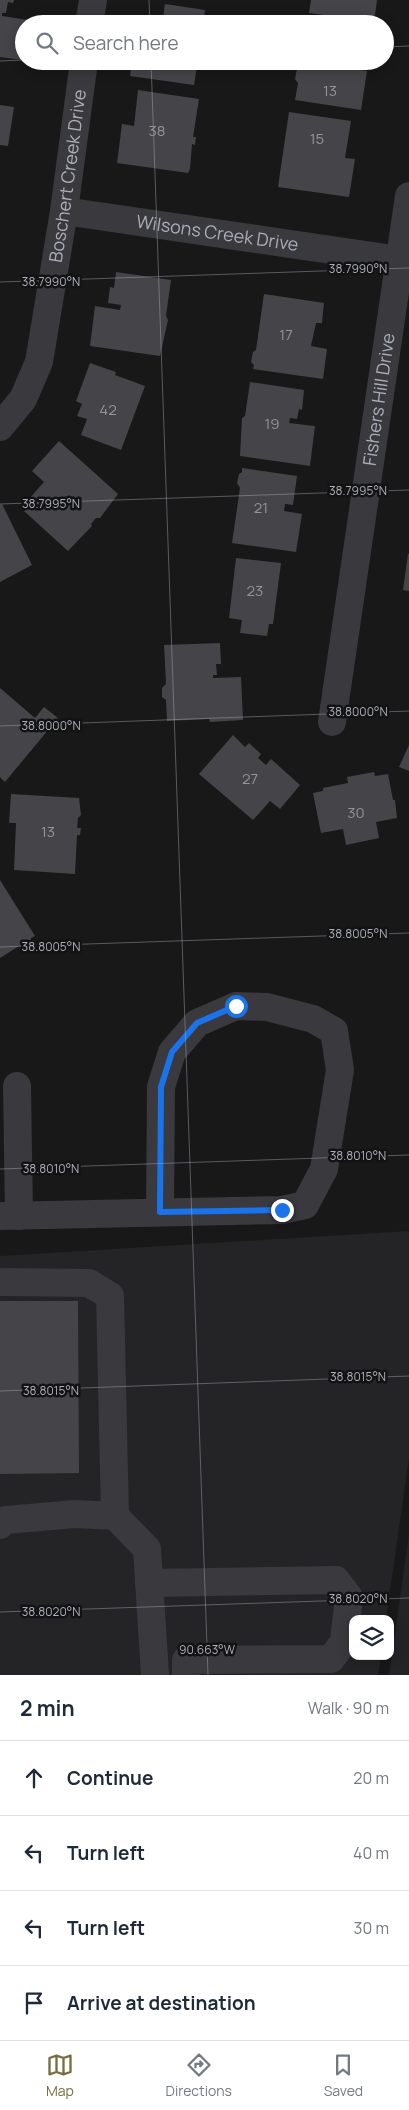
<!DOCTYPE html>
<meta charset="utf-8">
<style>
:root{--surface:#fff;--page:#f6f6f7;--text:#1f2937;--muted:#747a83;--line:#e0e1e3;--accent:#776d3e}
body{margin:0;font-family:Manrope,sans-serif;background:var(--page);color:var(--text)}
.controls{position:absolute;right:15px;bottom:15px;display:grid;overflow:hidden;border-radius:10px;box-shadow:0 2px 12px #0003}
.controls button{width:45px;height:45px;display:grid;place-items:center;padding:0;border:0;border-bottom:1px solid var(--line);background:var(--surface);color:var(--text);font:25px sans-serif}
.stop{position:absolute;width:15px;height:15px;margin:-11px;border:4px solid #1a73e8;border-radius:50%;background:#fff}
.stop.end{background:#1a73e8;border-color:#fff;box-shadow:0 1px 5px #0008}
.list{margin:0;padding:0;list-style:none}
h2{display:flex;justify-content:space-between;align-items:center;height:65px;margin:0;padding:0 20px;font-size:21px}
h2 small{font-size:16px;font-weight:400;color:var(--muted)}
.list li{display:grid;grid-template-columns:32px 1fr auto;gap:15px;align-items:center;box-sizing:border-box;height:75px;padding:0 20px;border-top:1px solid var(--line)}
.list b{display:block;font-size:19px;white-space:nowrap}
.list em{font-size:16px;font-style:normal;color:var(--muted)}
.icon{flex:none;width:28px;height:28px;fill:none;stroke:currentColor;stroke-width:2;stroke-linecap:round;stroke-linejoin:round}
.map{position:relative;flex:none;width:409px;height:1675px;overflow:hidden}
.search{position:absolute;background:var(--surface);box-shadow:0 2px 12px #0003;left:15px;right:15px;top:15px;height:55px;display:flex;align-items:center;gap:12px;box-sizing:border-box;padding:0 18px;border-radius:28px;color:var(--muted);font-size:19px}
.sheet{height:365px;background:var(--surface)}
nav{display:flex;justify-content:space-around;align-items:center;box-sizing:border-box;height:70px;border-top:1px solid var(--line);background:var(--surface);font-size:14px;color:var(--muted)}
nav a{display:grid;justify-items:center;gap:2px}
nav .on{color:var(--accent)}
.map>svg:first-child{display:block}
.built{fill:#242426}
.building{fill:#454549}
.lines{fill:none;stroke-linecap:round;stroke-linejoin:round}
.minor{stroke:#39393e;stroke-width:28}
.route{stroke:#1a73e8;stroke-width:6}
.ticks{fill:none;stroke:#abaeb8;stroke-width:1;stroke-opacity:0.45}
.labels{text-anchor:middle;stroke-width:5;stroke-linejoin:round;paint-order:stroke}
.number-label{font-size:15px;fill:#92949c}
.street-label{font-size:18px;fill:#abaeb8;stroke:#131314}
.ticks-label{font-size:12px;text-anchor:middle;fill:#abaeb8;stroke:#131314;stroke-width:5;stroke-linejoin:round;paint-order:stroke}
</style>
<div class="map">
<svg width="409" height="1675" viewBox="0 0 409 1675">
<rect width="100%" height="100%" fill="#181819"/>
<g class="built">
<path d="M409 1231V1458L386 1619H353V1656H381L378 1675H0V1256Z"/>
<path d="M409 1534V1675H389Z"/>
</g>
<g class="building">
<path d="M0 0H14L13 3 8 2 6 13H2V16L28 20 27 24H24L22 60 0 57Z"/>
<path d="M311 0H377L374 22 309 13Z"/>
<path d="M165 4 205 10 203 24H162Z"/>
<path d="M132 61H200L197 66 194 85 130 76Z"/>
<path d="M300 61H349V63H342V67L367 71 361 110 295 100 298 83 295 79 298 63Z"/>
<path d="M138 90 199 99 193 137H196L195 145 192 144 190 169 188 173 117 163 122 124 134 126Z"/>
<path d="M0 105 14 107 8 146 0 145Z"/>
<path d="M289 112 351 121 345 158 355 159 349 197 278 187Z"/>
<path d="M116 272 171 280 166 316 168 320 160 356 90 346 95 306 120 310 121 305 108 303 110 287 114 288Z"/>
<path d="M264 294 324 303 322 323H316L311 346 327 349 323 379 253 369 254 365 251 362 253 352 256 350Z"/>
<path d="M90 363 116 372 115 375 145 386 121 450 81 435 87 419 77 416 82 404 76 401Z"/>
<path d="M250 382 304 390 302 410 299 409 297 419 290 418 289 423 315 426 310 466 240 456 242 418 245 416Z"/>
<path d="M59 441 118 494 100 518H96L91 524 92 526 68 551 24 511 32 502 29 499 44 482 32 471Z"/>
<path d="M242 468 297 476 293 505 285 504 284 511 302 514 296 552 232 543 240 488 237 483 239 474 242 472Z"/>
<path d="M2 504 32 565 0 582V505Z"/>
<path d="M408 554H409V591L403 590Z"/>
<path d="M236 558 281 563 273 624H269L267 636 240 633 242 620 229 618Z"/>
<path d="M220 643 221 664H216L217 675H213V678L241 677 243 720 210 722 209 719 167 721 166 700 162 697V688L166 684 164 645Z"/>
<path d="M0 688 35 718 44 707 58 718 5 782 0 777Z"/>
<path d="M233 735 245 747 249 743 261 754 258 758 266 765 271 759 300 785 280 809 270 801 253 820 199 774Z"/>
<path d="M409 745V771L399 767Z"/>
<path d="M374 772 375 776 388 774 393 800H395L397 818 376 822 379 838 346 845 343 829 321 833 313 793 323 791V788L348 783 347 777Z"/>
<path d="M11 794 79 798 81 815 78 818 77 828H81L80 835H77L75 874 14 870 16 823H9Z"/>
<path d="M0 880 35 936 31 938V942L23 947 19 946 0 958Z"/>
<path d="M0 1301H78L79 1473 0 1474Z"/>
</g>
<g class="lines">
<g class="minor">
<path d="M89 24 93 0"/>
<path id="s1" d="M64 211 400 260"/>
<path id="s2" d="M0 427 23 399 39 362 64 211 84 61"/>
<path id="s3" d="M332 722 409 196"/>
<path d="M17 1086 19 1216"/>
<path d="M0 1216 282 1210 305 1205 324 1169 340 1070 334 1031 313 1019 267 1007 236 1006 197 1023 172 1052 161 1087 160 1212"/>
<path d="M3 1282 89 1283 110 1296 115 1516"/>
<path d="M0 1525 6 1520 75 1514 115 1516 147 1549 155 1675"/>
<path d="M149 1583 336 1580 349 1597 344 1642 331 1659 186 1660V1675"/>
</g>
</g>
<g class="lines">
<path class="route" d="M236 1006 197 1023 172 1052 161 1087 160 1212 282 1210"/>
</g>
<path class="ticks" d="M149 0 150 24M385 47 409 46M0 61 24 60M151 61 208 1675M0 282 409 268M0 504 409 490M0 726 409 711M0 947 409 933M0 1169 409 1155M0 1391 409 1376M0 1612 409 1598"/>
<g class="labels">
<g class="number-label">
<text x="330" y="96">13</text>
<text x="157" y="136">38</text>
<text x="317" y="144">15</text>
<text x="286" y="340">17</text>
<text x="108" y="415">42</text>
<text x="272" y="429">19</text>
<text x="261" y="513">21</text>
<text x="255" y="596">23</text>
<text x="250" y="784">27</text>
<text x="356" y="818">30</text>
<text x="48" y="837">13</text>
</g>
<g class="street-label">
<text dy="6" stroke="none"><textPath href="#s2" startOffset="265">Boschert Creek Drive</textPath></text>
<text dy="6" stroke="none"><textPath href="#s1" startOffset="155">Wilsons Creek Drive</textPath></text>
<text dy="6" stroke="none"><textPath href="#s3" startOffset="326">Fishers Hill Drive</textPath></text>
</g>
</g>
<g class="ticks-label">
<text x="358" y="273">38.7990°N</text>
<text x="51" y="286">38.7990°N</text>
<text x="358" y="495">38.7995°N</text>
<text x="51" y="508">38.7995°N</text>
<text x="358" y="716">38.8000°N</text>
<text x="51" y="730">38.8000°N</text>
<text x="358" y="938">38.8005°N</text>
<text x="51" y="951">38.8005°N</text>
<text x="358" y="1160">38.8010°N</text>
<text x="51" y="1173">38.8010°N</text>
<text x="358" y="1381">38.8015°N</text>
<text x="51" y="1395">38.8015°N</text>
<text x="358" y="1603">38.8020°N</text>
<text x="51" y="1616">38.8020°N</text>
<text x="207" y="1654">90.663°W</text>
</g>
</svg>
<div class="controls">
<button><svg class="icon" aria-label="layers" viewBox="0 0 24 24"><path d="M12 4l9 5-9 5-9-5zM3 14l9 5 9-5"/></svg></button>
</div>
<div class="stop" style="left:236px;top:1006px"></div>
<div class="stop end" style="left:282px;top:1210px"></div>
<div class="search"><svg class="icon" aria-label="search" viewBox="0 0 24 24"><circle cx="10" cy="10" r="6"/><path d="M15 15l6 6"/></svg>Search here</div>
</div>
<section class="sheet">
<h2>2 min<small>Walk · 90 m</small></h2>
<ul class="list">
<li><svg class="icon" aria-label="ahead" viewBox="0 0 24 24"><path d="M12 20V5M6 11l6-6 6 6"/></svg><div><b>Continue</b></div><em>20 m</em></li>
<li><svg class="icon" aria-label="left" viewBox="0 0 24 24"><path d="M17 20v-9H6M10 6l-5 5 5 5"/></svg><div><b>Turn left</b></div><em>40 m</em></li>
<li><svg class="icon" aria-label="left" viewBox="0 0 24 24"><path d="M17 20v-9H6M10 6l-5 5 5 5"/></svg><div><b>Turn left</b></div><em>30 m</em></li>
<li><svg class="icon" aria-label="arrive" viewBox="0 0 24 24"><path d="M6 21V4h12l-3 4 3 4H6"/></svg><div><b>Arrive at destination</b></div></li>
</ul>
</section>
<nav>
<a class="on"><svg class="icon" aria-label="map" viewBox="0 0 24 24"><path d="M3 6l6-2 6 2 6-2v14l-6 2-6-2-6 2zM9 4v14M15 6v14"/></svg>Map</a>
<a><svg class="icon" aria-label="directions" viewBox="0 0 24 24"><path d="M12 3l9 9-9 9-9-9zM9 14v-3h6M13 9l2 2-2 2"/></svg>Directions</a>
<a><svg class="icon" aria-label="saved" viewBox="0 0 24 24"><path d="M7 4h10v16l-5-4-5 4z"/></svg>Saved</a>
</nav>
